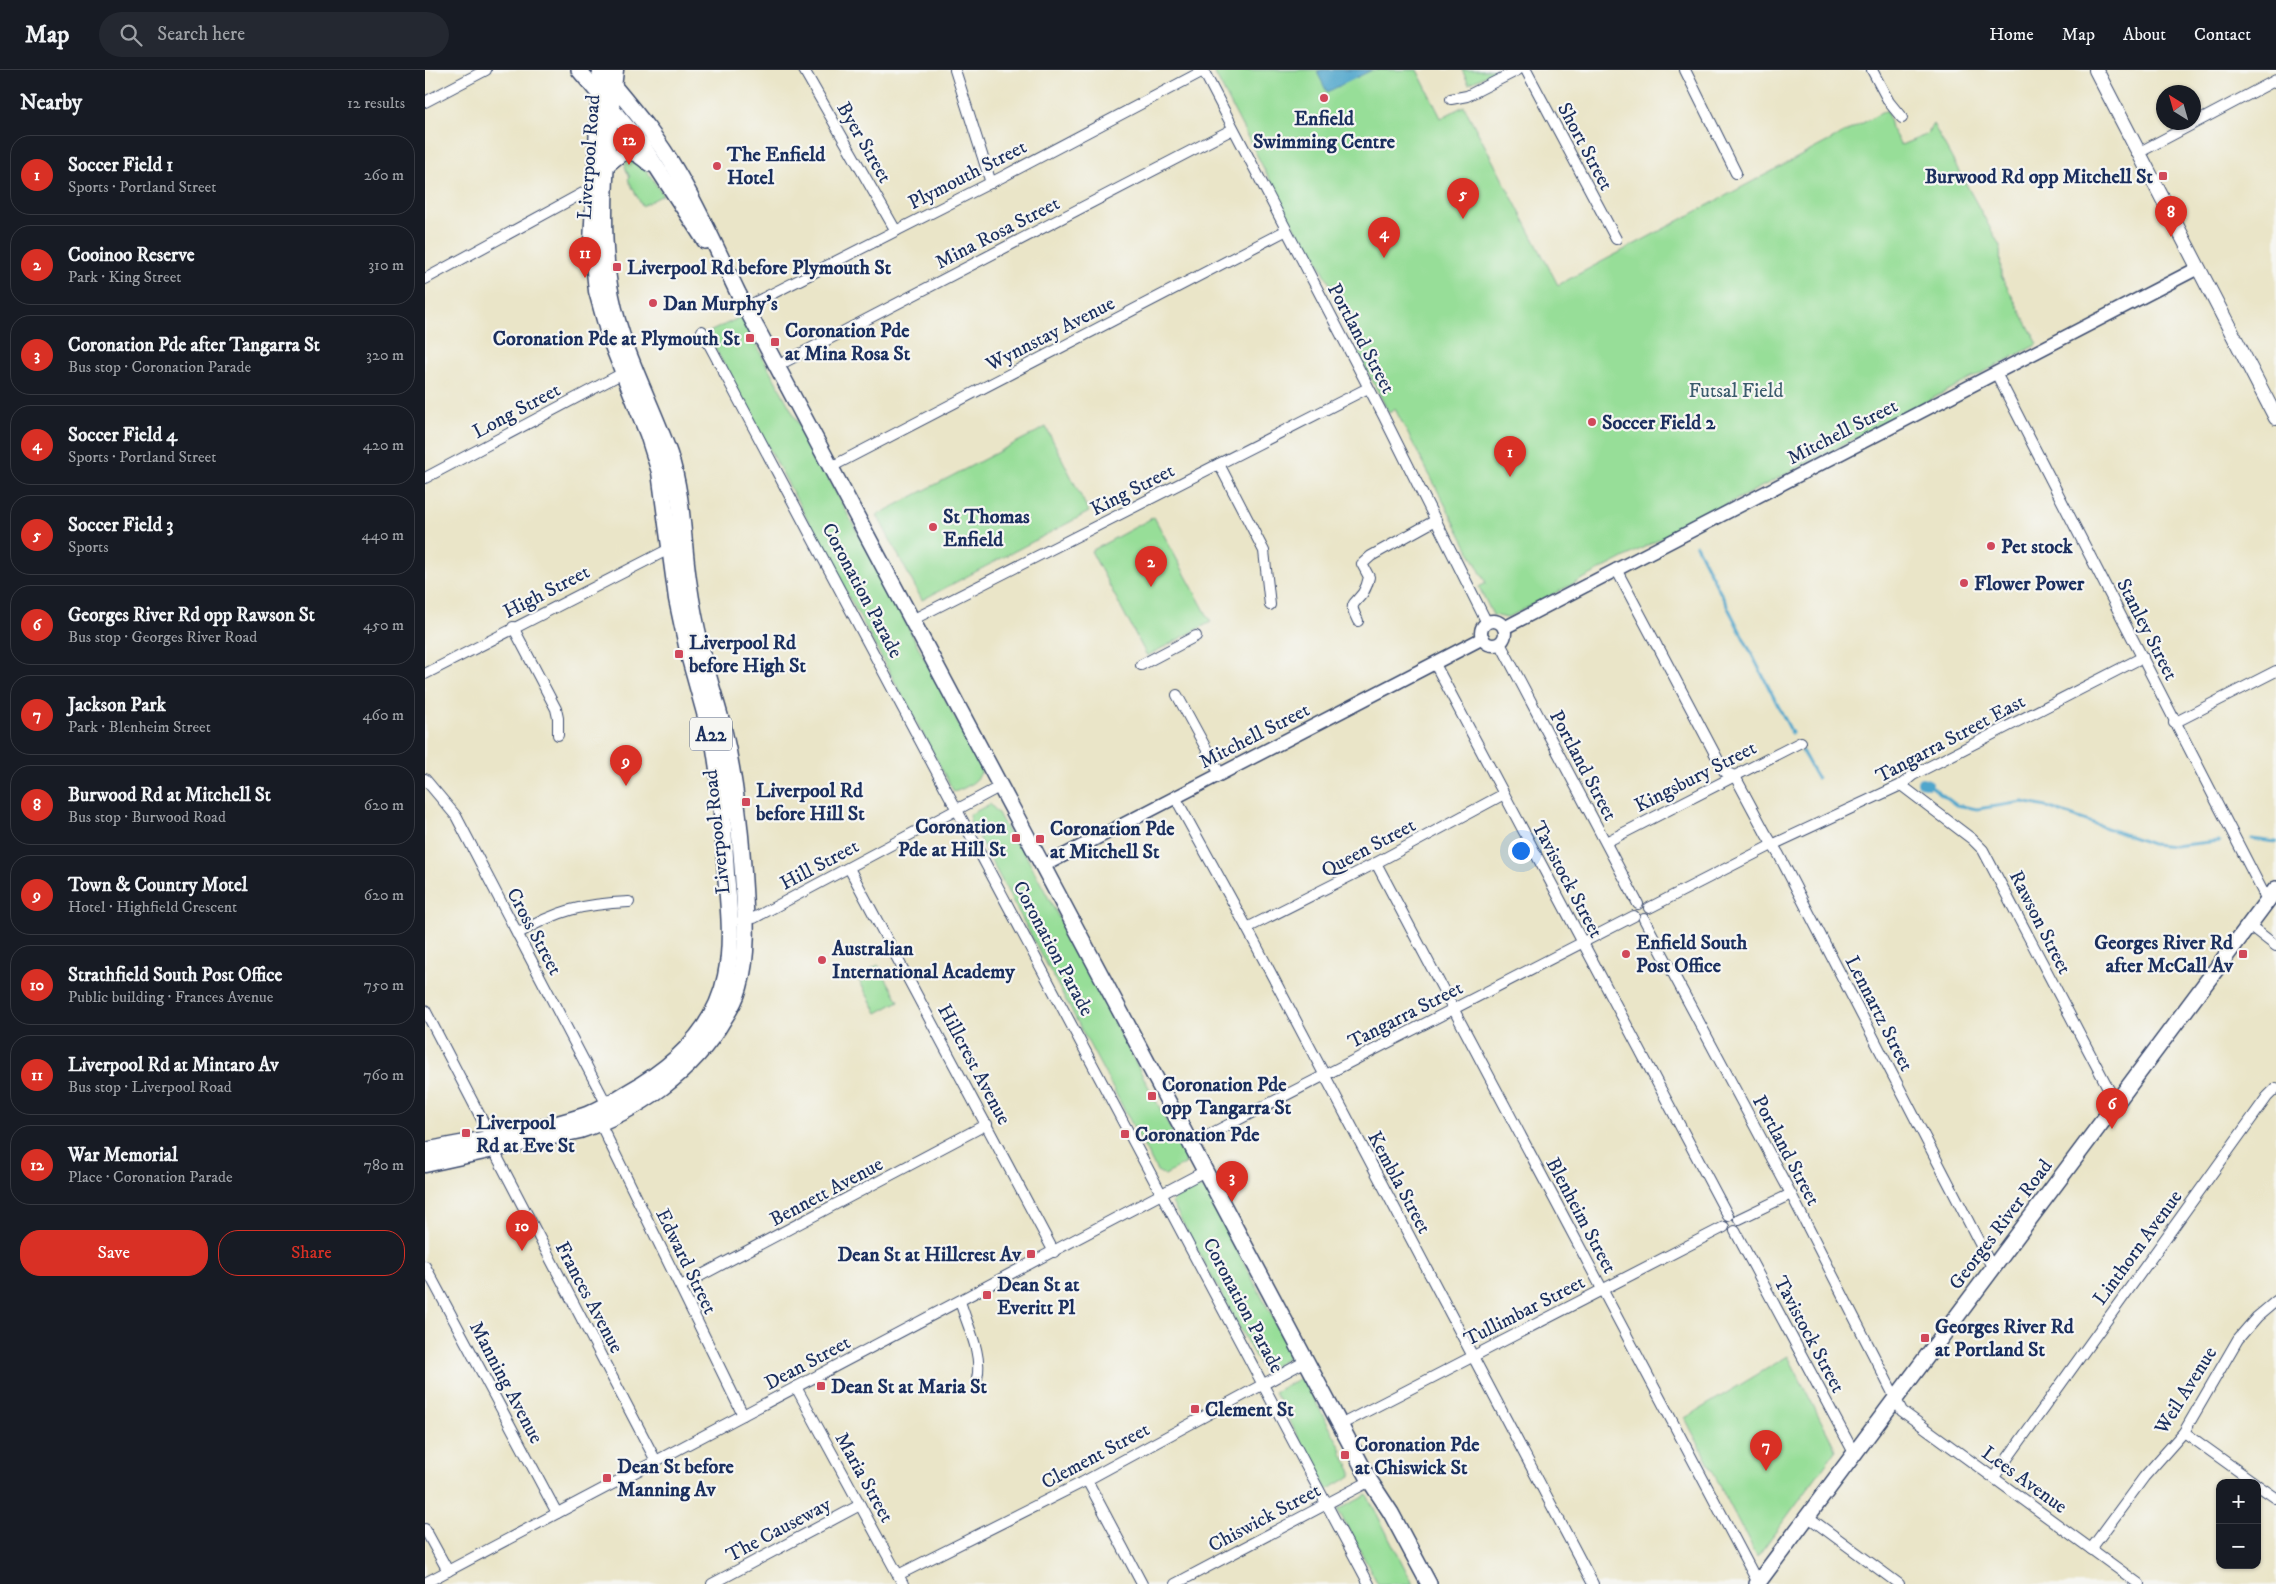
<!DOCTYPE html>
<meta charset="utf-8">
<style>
:root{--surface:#171b24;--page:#242831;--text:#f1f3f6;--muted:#9ea1a6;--line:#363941;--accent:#d93025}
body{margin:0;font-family:"IM FELL DW Pica",serif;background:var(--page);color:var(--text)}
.controls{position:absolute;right:15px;bottom:15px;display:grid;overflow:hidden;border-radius:10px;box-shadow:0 1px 4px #0004}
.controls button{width:45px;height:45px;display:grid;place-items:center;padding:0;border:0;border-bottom:1px solid var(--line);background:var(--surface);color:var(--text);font:25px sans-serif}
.compass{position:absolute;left:1731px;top:15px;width:45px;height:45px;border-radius:50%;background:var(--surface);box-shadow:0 1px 4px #0004;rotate:323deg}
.you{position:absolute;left:1095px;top:780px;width:18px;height:18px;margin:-12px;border:4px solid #fff;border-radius:50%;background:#1a73e8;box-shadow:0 0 0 8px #1a73e833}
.badge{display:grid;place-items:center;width:32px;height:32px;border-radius:50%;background:var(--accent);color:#fff;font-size:16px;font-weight:700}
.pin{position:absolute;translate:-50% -41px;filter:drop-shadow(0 1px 2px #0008)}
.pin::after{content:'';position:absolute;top:26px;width:18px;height:15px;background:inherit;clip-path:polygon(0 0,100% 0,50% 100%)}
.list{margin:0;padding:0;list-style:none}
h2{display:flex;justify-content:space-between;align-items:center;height:65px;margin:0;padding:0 20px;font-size:21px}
h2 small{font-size:16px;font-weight:400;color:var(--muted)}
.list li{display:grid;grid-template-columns:32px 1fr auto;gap:15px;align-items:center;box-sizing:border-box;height:80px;margin:0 10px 10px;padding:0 10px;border:1px solid var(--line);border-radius:20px}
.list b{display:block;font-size:19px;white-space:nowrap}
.list p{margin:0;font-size:16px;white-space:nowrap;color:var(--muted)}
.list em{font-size:16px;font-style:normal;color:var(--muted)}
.actions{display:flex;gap:10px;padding:15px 20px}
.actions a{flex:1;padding:11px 0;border:1px solid var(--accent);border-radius:20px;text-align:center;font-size:18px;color:var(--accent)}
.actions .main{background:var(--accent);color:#fff}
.icon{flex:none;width:28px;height:28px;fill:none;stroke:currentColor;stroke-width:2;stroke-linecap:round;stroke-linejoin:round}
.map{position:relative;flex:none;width:1851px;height:1514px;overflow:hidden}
header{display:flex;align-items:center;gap:30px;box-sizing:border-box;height:70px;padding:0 25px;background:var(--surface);border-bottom:1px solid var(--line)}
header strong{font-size:24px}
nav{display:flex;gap:28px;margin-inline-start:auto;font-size:18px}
.search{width:350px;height:45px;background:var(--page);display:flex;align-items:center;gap:12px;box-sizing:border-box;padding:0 18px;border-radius:28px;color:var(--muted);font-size:19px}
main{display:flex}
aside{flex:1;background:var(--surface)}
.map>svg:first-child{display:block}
.green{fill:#97de98;stroke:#59867b}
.water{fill:#4fa6cc;stroke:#356a95}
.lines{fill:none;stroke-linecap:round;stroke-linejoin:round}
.stream{stroke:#4fa6cc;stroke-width:3}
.canal{stroke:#4fa6cc;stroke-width:10}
.minor-casing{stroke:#3a4a6e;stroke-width:12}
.tertiary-casing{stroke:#3a4a6e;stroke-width:15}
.secondary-casing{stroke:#3a4a6e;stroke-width:16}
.primary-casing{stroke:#3a4a6e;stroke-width:18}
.trunk-casing{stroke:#3a4a6e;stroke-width:19}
.minor{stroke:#fff;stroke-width:10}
.tertiary{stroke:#fff;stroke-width:12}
.secondary{stroke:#fff;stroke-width:14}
.primary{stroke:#fff;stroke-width:15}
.trunk{stroke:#fff;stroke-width:16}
.poi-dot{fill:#d1495b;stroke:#f6f6f2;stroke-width:2}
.labels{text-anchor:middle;stroke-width:4.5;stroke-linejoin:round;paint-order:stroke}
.shield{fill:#f6f6f2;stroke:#5d6b8a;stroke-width:1}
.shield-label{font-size:19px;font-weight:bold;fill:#1b2f5e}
.poi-label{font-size:20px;font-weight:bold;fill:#1b2f5e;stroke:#f6f6f2;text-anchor:start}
.street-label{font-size:20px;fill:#1b2f5e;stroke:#f6f6f2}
.park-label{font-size:20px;fill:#3a5b6c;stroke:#f6f6f2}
</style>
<header>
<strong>Map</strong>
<div class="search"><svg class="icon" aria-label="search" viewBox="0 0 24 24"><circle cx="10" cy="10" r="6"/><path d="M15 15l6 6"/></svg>Search here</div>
<nav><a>Home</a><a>Map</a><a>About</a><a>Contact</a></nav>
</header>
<main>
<aside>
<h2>Nearby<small>12 results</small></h2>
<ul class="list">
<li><span class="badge">1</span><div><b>Soccer Field 1</b><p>Sports · Portland Street</p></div><em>260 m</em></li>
<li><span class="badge">2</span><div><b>Cooinoo Reserve</b><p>Park · King Street</p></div><em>310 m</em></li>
<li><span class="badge">3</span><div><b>Coronation Pde after Tangarra St</b><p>Bus stop · Coronation Parade</p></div><em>320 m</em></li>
<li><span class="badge">4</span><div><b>Soccer Field 4</b><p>Sports · Portland Street</p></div><em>420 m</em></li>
<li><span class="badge">5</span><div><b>Soccer Field 3</b><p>Sports</p></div><em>440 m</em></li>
<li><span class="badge">6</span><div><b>Georges River Rd opp Rawson St</b><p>Bus stop · Georges River Road</p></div><em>450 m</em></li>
<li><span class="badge">7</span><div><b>Jackson Park</b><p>Park · Blenheim Street</p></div><em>460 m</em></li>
<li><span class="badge">8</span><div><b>Burwood Rd at Mitchell St</b><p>Bus stop · Burwood Road</p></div><em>620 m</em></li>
<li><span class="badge">9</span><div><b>Town &amp; Country Motel</b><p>Hotel · Highfield Crescent</p></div><em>620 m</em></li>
<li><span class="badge">10</span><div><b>Strathfield South Post Office</b><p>Public building · Frances Avenue</p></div><em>750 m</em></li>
<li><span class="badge">11</span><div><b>Liverpool Rd at Mintaro Av</b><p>Bus stop · Liverpool Road</p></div><em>760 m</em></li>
<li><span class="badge">12</span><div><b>War Memorial</b><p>Place · Coronation Parade</p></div><em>780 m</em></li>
</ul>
<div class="actions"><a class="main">Save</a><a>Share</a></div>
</aside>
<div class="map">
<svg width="1851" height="1514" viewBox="0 0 1851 1514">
<rect width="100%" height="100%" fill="#f6f6f2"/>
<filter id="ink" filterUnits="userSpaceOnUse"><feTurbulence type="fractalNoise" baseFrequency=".02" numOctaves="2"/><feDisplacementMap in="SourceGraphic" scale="10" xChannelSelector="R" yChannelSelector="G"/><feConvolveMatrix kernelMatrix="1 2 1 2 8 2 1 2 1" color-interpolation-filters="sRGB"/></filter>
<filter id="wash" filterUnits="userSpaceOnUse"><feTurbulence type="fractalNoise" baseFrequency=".0096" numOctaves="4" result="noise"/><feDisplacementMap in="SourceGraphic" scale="20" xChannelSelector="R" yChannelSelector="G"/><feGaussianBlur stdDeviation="1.12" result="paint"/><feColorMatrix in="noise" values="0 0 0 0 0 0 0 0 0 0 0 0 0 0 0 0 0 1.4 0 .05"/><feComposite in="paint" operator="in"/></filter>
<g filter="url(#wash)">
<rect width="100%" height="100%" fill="#eae5c8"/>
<g class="green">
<path d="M788 0H992L1016 48 1039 36 1133 215 1462 40 1466 58 1476 75 1501 65 1508 54 1575 176 1576 206 1613 274 1082 548 1068 545 1054 517 1061 513 970 339 964 343 933 283 939 280 889 183 884 186Z"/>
<path d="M1037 0H1072L1044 14Z"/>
<path d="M204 88C218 90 230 114 238 125L217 136 203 109 205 107C201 100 197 94 204 88Z"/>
<path d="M316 247 467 526 557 700C553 712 541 718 529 722L282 263Z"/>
<path d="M621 357 664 442 497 530 452 445Z"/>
<path d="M729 447 786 552 722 586 666 481Z"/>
<path d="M565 734 573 743 589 773 596 776 756 1078 761 1090 760 1094 740 1105 732 1101 545 751 544 745Z"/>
<path d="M453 895 474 931 452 943 432 907Z"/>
<path d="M771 1117 780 1119 868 1286 838 1301 747 1133 750 1128Z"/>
<path d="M1363 1286 1411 1380 1332 1487 1260 1348Z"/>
<path d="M877 1307 917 1380 916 1382 927 1402 926 1406 902 1420 849 1322Z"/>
<path d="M942 1425 988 1514H953L913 1440Z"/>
</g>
<path class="water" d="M897 0H947L902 22 892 2Z"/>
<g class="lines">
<g class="stream">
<path d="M1271 475 1367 663"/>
<path d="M1377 681 1392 708"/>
<path d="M1503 714 1531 735 1552 739 1598 732 1625 738 1727 774 1749 776 1794 771"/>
<path d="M1827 769 1851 772"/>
</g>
<path class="canal" d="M1497 712 1503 714"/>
</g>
</g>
<g filter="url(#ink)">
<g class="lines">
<defs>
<g id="minor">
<path d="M379 0 471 161"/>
<path d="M530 0 566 113"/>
<path d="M778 0 958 345 1062 553"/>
<path d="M1101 0 1191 169"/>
<path d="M1260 0 1311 103"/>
<path d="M1447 0 1464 32 1477 48"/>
<path d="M1026 29 1042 26 1093 0"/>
<path d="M0 32 61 0"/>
<path d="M1713 83 1851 10"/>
<path d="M0 209 169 117"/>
<path d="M321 237 577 107 778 1"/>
<path d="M277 261 944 1514"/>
<path d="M352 296 808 59"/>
<path d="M1571 303 1842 830"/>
<path d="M794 394 839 481 845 535"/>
<path d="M406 397 860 161"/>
<path d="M0 408 198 303"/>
<path d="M1191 499 1232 576"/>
<path d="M487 550 943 318"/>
<path d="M933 551C924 533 927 537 938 523 941 518 943 512 944 507L937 494 946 486 1011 450"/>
<path d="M88 557 131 639 133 648V665"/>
<path d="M1075 573 1213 834"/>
<path d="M1235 580 1299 701 1309 706 1312 710 1341 764 1354 785 1568 1199"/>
<path d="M1010 594 1303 1146"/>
<path d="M716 595 771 566"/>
<path d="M0 604 248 477"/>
<path d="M752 625 795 704"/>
<path d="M1749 653 1851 601"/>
<path d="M0 709 31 746 182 1035"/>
<path d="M1476 715 1547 769 1558 780 1691 1033"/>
<path d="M750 727 822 858 1168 1514"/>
<path d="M1181 772 1376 672"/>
<path d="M951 793 1333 1513"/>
<path d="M424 798 629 1182"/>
<path d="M1224 838 1347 775 1476 715 1488 705 1718 587"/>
<path d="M1219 849 1366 1124 1477 1341 1714 1514"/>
<path d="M316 851 329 848 576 716"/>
<path d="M1824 855 1851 876"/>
<path d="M822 858 951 793 1079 724"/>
<path d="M92 864C133 840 158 834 204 832"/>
<path d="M0 940 66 1067"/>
<path d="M175 1053 318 1345"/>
<path d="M766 1074 1209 846"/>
<path d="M68 1079 231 1391"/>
<path d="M1314 1149 1366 1124"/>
<path d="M1310 1161 1429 1383"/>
<path d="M0 1196 132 1443"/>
<path d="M256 1216 562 1054"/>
<path d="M535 1231C542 1256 558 1283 552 1309"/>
<path d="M371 1317 478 1514"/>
<path d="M915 1355 1299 1157"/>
<path d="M1759 1362 1830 1413"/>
<path d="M1569 1407 1842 1027 1851 1018"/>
<path d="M662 1410 717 1514"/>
<path d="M1832 1415 1851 1428"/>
<path d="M1382 1446 1474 1514"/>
<path d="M0 1459 23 1501"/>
<path d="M1666 1479 1719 1407 1759 1362 1813 1269 1832 1247 1851 1231"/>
<path d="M473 1505 662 1410 881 1291"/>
<path d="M0 1513 780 1101"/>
<path d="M287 1514 435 1435"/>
<path d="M750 1514 945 1411"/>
</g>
<g id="tertiary">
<circle cx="1068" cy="563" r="12"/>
<path d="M1079 558 1773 198"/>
<path d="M618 796 1058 568"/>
</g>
<path id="secondary" d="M1671 0 1851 348"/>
<g id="primary">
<path d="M154 0 218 76 280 171"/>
<path d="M183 9C207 38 232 67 251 100 275 140 293 182 313 223L945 1411 966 1443 1004 1514"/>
<path d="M182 95C201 78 205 77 225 94"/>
<path d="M1332 1514 1851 819"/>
</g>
<g id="trunk">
<path d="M0 1081C52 1070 108 1063 159 1046 173 1041 186 1033 199 1025 246 999 290 962 301 906 308 873 304 838 301 804 299 769 297 734 293 699L290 679 264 585 252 529 235 402 223 364 185 268 172 221 167 172 176 0"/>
<path d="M0 1094 155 1060C214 1040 268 1002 299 948 305 939 311 928 314 917 323 885 321 851 319 819 316 766 311 714 299 663 292 633 281 604 275 573 270 553 266 531 263 510 257 468 258 425 244 384 225 331 197 281 186 226 172 158 182 69 190 0"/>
</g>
</defs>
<use href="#minor" class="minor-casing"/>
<use href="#tertiary" class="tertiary-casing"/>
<use href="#secondary" class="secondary-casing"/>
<use href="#primary" class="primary-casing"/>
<use href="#trunk" class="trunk-casing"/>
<use href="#minor" class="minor"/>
<use href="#tertiary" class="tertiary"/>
<use href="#secondary" class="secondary"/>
<use href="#primary" class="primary"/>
<use href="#trunk" class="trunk"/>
</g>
</g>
<g class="poi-dot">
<circle cx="899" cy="28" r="5"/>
<circle cx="292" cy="96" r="5"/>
<rect x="1733" y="101" width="10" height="10" rx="2.5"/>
<rect x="187" y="192" width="10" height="10" rx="2.5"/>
<circle cx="228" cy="233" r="5"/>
<rect x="320" y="263" width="10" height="10" rx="2.5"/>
<rect x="345" y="267" width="10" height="10" rx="2.5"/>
<circle cx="1167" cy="352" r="5"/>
<circle cx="508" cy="457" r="5"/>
<circle cx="1566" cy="476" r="5"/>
<circle cx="1539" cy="513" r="5"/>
<rect x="249" y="579" width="10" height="10" rx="2.5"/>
<rect x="316" y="727" width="10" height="10" rx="2.5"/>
<rect x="586" y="763" width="10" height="10" rx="2.5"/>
<rect x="610" y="764" width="10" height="10" rx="2.5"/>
<circle cx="1201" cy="884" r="5"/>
<rect x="1813" y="879" width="10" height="10" rx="2.5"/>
<circle cx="397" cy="890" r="5"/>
<rect x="722" y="1021" width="10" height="10" rx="2.5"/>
<rect x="36" y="1058" width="10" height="10" rx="2.5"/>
<rect x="695" y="1059" width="10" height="10" rx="2.5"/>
<rect x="601" y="1179" width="10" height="10" rx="2.5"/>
<rect x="557" y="1220" width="10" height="10" rx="2.5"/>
<rect x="1495" y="1263" width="10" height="10" rx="2.5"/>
<rect x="391" y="1311" width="10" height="10" rx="2.5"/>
<rect x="765" y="1334" width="10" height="10" rx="2.5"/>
<rect x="915" y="1380" width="10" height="10" rx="2.5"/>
<rect x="177" y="1403" width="10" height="10" rx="2.5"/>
</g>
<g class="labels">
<rect class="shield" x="265" y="647.5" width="42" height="33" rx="4"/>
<g class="shield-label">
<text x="286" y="671">A22</text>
</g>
<g class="poi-label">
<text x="899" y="55" text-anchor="middle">Enfield<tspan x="899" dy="23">Swimming Centre</tspan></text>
<text x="302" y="91">The Enfield<tspan x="302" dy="23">Hotel</tspan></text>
<text x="1728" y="113" text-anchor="end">Burwood Rd opp Mitchell St</text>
<text x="202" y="204">Liverpool Rd before Plymouth St</text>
<text x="238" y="240">Dan Murphy's</text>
<text x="360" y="267">Coronation Pde<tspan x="360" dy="23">at Mina Rosa St</tspan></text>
<text x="315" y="275" text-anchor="end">Coronation Pde at Plymouth St</text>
<text x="1177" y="359">Soccer Field 2</text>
<text x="518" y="453">St Thomas<tspan x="518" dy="23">Enfield</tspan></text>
<text x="1576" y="483">Pet stock</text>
<text x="1549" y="520">Flower Power</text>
<text x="264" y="579">Liverpool Rd<tspan x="264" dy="23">before High St</tspan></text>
<text x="331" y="727">Liverpool Rd<tspan x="331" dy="23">before Hill St</tspan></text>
<text x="581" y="763" text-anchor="end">Coronation<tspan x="581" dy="23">Pde at Hill St</tspan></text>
<text x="625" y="765">Coronation Pde<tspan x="625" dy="23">at Mitchell St</tspan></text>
<text x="1211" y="879">Enfield South<tspan x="1211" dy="23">Post Office</tspan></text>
<text x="1808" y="879" text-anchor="end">Georges River Rd<tspan x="1808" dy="23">after McCall Av</tspan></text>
<text x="407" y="885">Australian<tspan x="407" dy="23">International Academy</tspan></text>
<text x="737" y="1021">Coronation Pde<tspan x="737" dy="23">opp Tangarra St</tspan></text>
<text x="51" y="1059">Liverpool<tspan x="51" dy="23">Rd at Eve St</tspan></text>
<text x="710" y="1071">Coronation Pde</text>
<text x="596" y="1191" text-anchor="end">Dean St at Hillcrest Av</text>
<text x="572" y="1221">Dean St at<tspan x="572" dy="23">Everitt Pl</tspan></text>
<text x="1510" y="1263">Georges River Rd<tspan x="1510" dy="23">at Portland St</tspan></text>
<text x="406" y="1323">Dean St at Maria St</text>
<text x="780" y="1346">Clement St</text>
<text x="930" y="1381">Coronation Pde<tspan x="930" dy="23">at Chiswick St</tspan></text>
<text x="192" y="1403">Dean St before<tspan x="192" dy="23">Manning Av</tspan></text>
</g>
<g class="street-label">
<text transform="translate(440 72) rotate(60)" y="7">Byer Street</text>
<text transform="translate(1161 76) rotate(62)" y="7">Short Street</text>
<text transform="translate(163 87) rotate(-86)" y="7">Liverpool Road</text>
<text transform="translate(542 104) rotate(-27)" y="7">Plymouth Street</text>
<text transform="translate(572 162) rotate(-27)" y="7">Mina Rosa Street</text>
<text transform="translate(625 263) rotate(-27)" y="7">Wynnstay Avenue</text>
<text transform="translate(937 268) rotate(62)" y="7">Portland Street</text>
<text transform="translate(91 340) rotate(-28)" y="7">Long Street</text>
<text transform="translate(1417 361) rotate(-27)" y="7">Mitchell Street</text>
<text transform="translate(707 419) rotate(-27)" y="7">King Street</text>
<text transform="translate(438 520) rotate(62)" y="7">Coronation Parade</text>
<text transform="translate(121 521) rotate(-27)" y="7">High Street</text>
<text transform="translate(1723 559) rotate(63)" y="7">Stanley Street</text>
<text transform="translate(829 665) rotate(-27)" y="7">Mitchell Street</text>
<text transform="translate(1525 668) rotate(-28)" y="7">Tangarra Street East</text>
<text transform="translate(1159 695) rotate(62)" y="7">Portland Street</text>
<text transform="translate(1270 706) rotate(-27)" y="7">Kingsbury Street</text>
<text transform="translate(291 762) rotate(-96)" y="7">Liverpool Road</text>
<text transform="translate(943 777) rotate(-28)" y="7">Queen Street</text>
<text transform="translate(394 794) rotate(-28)" y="7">Hill Street</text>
<text transform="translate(1143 809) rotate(62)" y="7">Tavistock Street</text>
<text transform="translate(1616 852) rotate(63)" y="7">Rawson Street</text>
<text transform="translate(110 861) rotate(62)" y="7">Cross Street</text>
<text transform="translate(629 878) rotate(62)" y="7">Coronation Parade</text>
<text transform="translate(1455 943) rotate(63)" y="7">Lennartz Street</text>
<text transform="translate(980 944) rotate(-27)" y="7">Tangarra Street</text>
<text transform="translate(550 994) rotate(62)" y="7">Hillcrest Avenue</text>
<text transform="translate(1362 1080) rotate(62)" y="7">Portland Street</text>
<text transform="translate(975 1112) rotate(62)" y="7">Kembla Street</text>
<text transform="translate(401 1121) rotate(-28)" y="7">Bennett Avenue</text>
<text transform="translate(1157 1145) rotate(62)" y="7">Blenheim Street</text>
<text transform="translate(1575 1154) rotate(-53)" y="7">Georges River Road</text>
<text transform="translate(1712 1177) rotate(-54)" y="7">Linthorn Avenue</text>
<text transform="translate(262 1191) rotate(64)" y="7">Edward Street</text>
<text transform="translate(165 1227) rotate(62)" y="7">Frances Avenue</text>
<text transform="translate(819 1235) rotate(62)" y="7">Coronation Parade</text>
<text transform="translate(1099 1240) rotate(-27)" y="7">Tullimbar Street</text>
<text transform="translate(1385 1264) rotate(62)" y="7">Tavistock Street</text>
<text transform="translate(382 1292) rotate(-28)" y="7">Dean Street</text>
<text transform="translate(82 1312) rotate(62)" y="7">Manning Avenue</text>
<text transform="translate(1760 1320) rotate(-58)" y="7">Weil Avenue</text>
<text transform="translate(670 1385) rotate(-28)" y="7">Clement Street</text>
<text transform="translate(440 1407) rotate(61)" y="7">Maria Street</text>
<text transform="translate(1600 1409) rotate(36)" y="7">Lees Avenue</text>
<text transform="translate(839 1447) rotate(-28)" y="7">Chiswick Street</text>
<text transform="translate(353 1459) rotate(-28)" y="7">The Causeway</text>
</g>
<g class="park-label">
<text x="1311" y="327">Futsal Field</text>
</g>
</g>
</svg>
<div class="controls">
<button>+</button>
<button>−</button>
</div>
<svg class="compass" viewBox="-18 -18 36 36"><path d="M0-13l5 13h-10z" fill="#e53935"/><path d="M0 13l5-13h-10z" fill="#9ea1a6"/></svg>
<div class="you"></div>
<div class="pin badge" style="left:1085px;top:407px">1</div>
<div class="pin badge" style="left:726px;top:517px">2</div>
<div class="pin badge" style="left:807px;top:1132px">3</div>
<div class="pin badge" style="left:959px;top:188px">4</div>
<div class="pin badge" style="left:1038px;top:149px">5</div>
<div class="pin badge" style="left:1687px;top:1059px">6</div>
<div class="pin badge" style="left:1341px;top:1401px">7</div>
<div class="pin badge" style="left:1746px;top:167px">8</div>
<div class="pin badge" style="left:201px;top:716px">9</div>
<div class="pin badge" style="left:97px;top:1181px">10</div>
<div class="pin badge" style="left:160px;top:208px">11</div>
<div class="pin badge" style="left:204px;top:95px">12</div>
</div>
</main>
